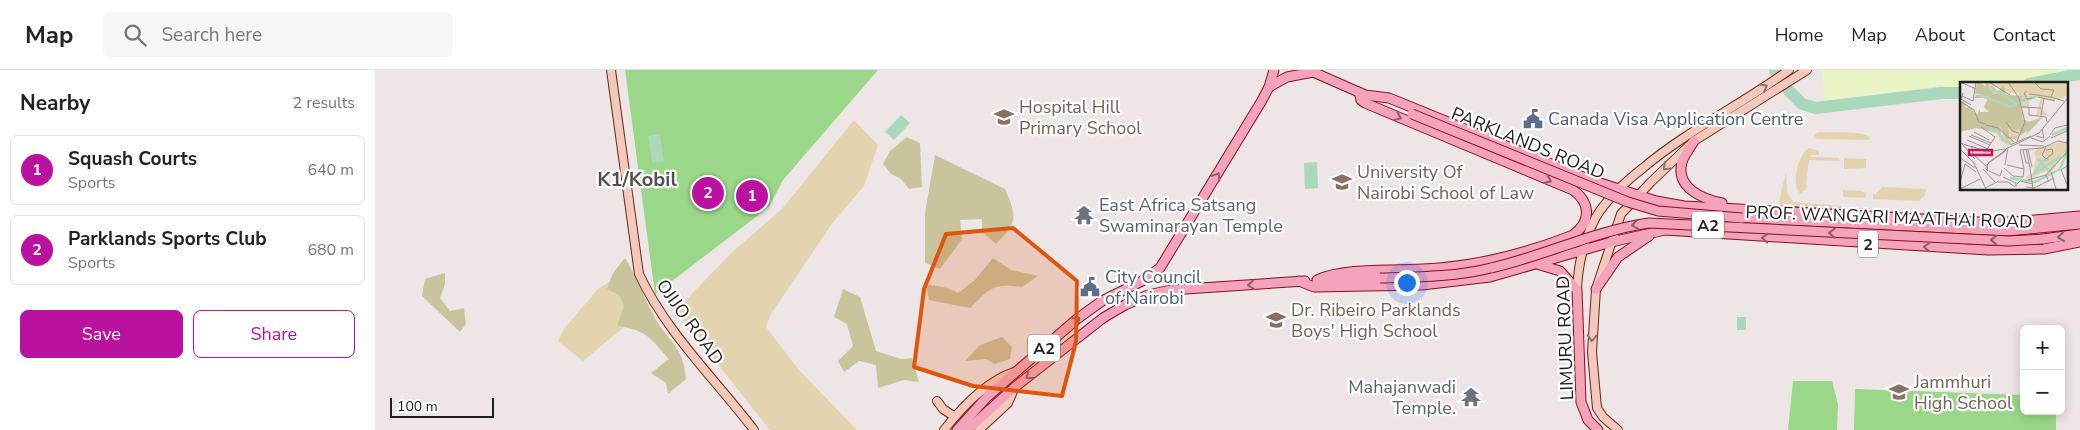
<!DOCTYPE html>
<meta charset="utf-8">
<style>
:root{--surface:#fff;--page:#f6f6f6;--text:#222;--muted:#767676;--line:#e0e0e0;--accent:#bb11a0}
body{margin:0;font-family:"Nunito Sans",sans-serif;background:var(--page);color:var(--text)}
.controls{position:absolute;right:15px;bottom:15px;display:grid;overflow:hidden;border-radius:8px;box-shadow:0 2px 12px #0003}
.controls button{width:45px;height:45px;display:grid;place-items:center;padding:0;border:0;border-bottom:1px solid var(--line);background:var(--surface);color:var(--text);font:25px sans-serif}
.scale{position:absolute;left:15px;bottom:12px;width:104px;box-sizing:border-box;padding-left:5px;border:2px solid #1e1e1e;border-top:0;font-size:14px;line-height:18px;white-space:nowrap;color:#1e1e1e;-webkit-text-stroke:4px #fff;paint-order:stroke}
.you{position:absolute;left:1031px;top:212px;width:18px;height:18px;margin:-12px;border:4px solid #fff;border-radius:50%;background:#1a73e8;box-shadow:0 0 0 8px #1a73e833}
.badge{display:grid;place-items:center;width:32px;height:32px;border-radius:50%;background:var(--accent);color:#fff;font-size:16px;font-weight:700}
.pin{position:absolute;translate:-50% -50%;border:2px solid #fff;box-shadow:0 1px 5px #0006}
.list{margin:0;padding:0;list-style:none}
h2{display:flex;justify-content:space-between;align-items:center;height:65px;margin:0;padding:0 20px;font-size:21px}
h2 small{font-size:16px;font-weight:400;color:var(--muted)}
.list li{display:grid;grid-template-columns:32px 1fr auto;gap:15px;align-items:center;box-sizing:border-box;height:70px;margin:0 10px 10px;padding:0 10px;border:1px solid var(--line);border-radius:8px}
.list b{display:block;font-size:19px;white-space:nowrap}
.list p{margin:0;font-size:16px;white-space:nowrap;color:var(--muted)}
.list em{font-size:16px;font-style:normal;color:var(--muted)}
.actions{display:flex;gap:10px;padding:15px 20px}
.actions a{flex:1;padding:11px 0;border:1px solid var(--accent);border-radius:8px;text-align:center;font-size:18px;color:var(--accent)}
.actions .main{background:var(--accent);color:#fff}
.icon{flex:none;width:28px;height:28px;fill:none;stroke:currentColor;stroke-width:2;stroke-linecap:round;stroke-linejoin:round}
.map{position:relative;flex:none;width:1705px;height:360px;overflow:hidden}
header{display:flex;align-items:center;gap:30px;box-sizing:border-box;height:70px;padding:0 25px;background:var(--surface);border-bottom:1px solid var(--line)}
header strong{font-size:24px}
nav{display:flex;gap:28px;margin-inline-start:auto;font-size:18px}
.search{width:350px;height:45px;background:var(--page);display:flex;align-items:center;gap:12px;box-sizing:border-box;padding:0 18px;border-radius:8px;color:var(--muted);font-size:19px}
main{display:flex}
aside{flex:1;background:var(--surface)}
.map>svg:first-child{display:block}
.grass{fill:#e4d3af}
.forest{fill:#cac49d}
.park{fill:#e9f5c5}
.pitch{fill:#9bd789}
.water{fill:#a9d8bb}
.lines{fill:none;stroke-linecap:round;stroke-linejoin:round}
.river{stroke:#a9d8bb;stroke-width:12}
.secondary-casing{stroke:#6c270e;stroke-width:10}
.primary-casing{stroke:#8b0c22;stroke-width:11}
.secondary{stroke:#f4c9bd;stroke-width:8}
.primary{stroke:#f4a4ba;stroke-width:9}
.primary-bridge-casing{stroke:#8b0c22;stroke-width:11;stroke-linecap:butt}
.primary-bridge{stroke:#f4a4ba;stroke-width:9}
.oneway{stroke:#89746e}
.oneway2{stroke:#89616c}
.marked{fill:#de560d;fill-opacity:0.2;stroke:#de560d;stroke-width:4;stroke-linejoin:round}
.labels{text-anchor:middle;stroke-width:4.5;stroke-linejoin:round;paint-order:stroke}
.shield{fill:#fff;stroke:#626262;stroke-width:1}
.shield-label{font-size:16px;font-weight:bold;fill:#1e1e1e}
.education-label{font-size:18px;fill:#785e54;stroke:#fff;text-anchor:start}
.service-label{font-size:18px;fill:#4e5e75;stroke:#fff;text-anchor:start}
.street-label{font-size:18px;fill:#1e1e1e;stroke:#fff}
.worship-label{font-size:18px;fill:#5b616d;stroke:#fff;text-anchor:start}
.quarter-label{font-size:20px;font-weight:bold;fill:#515151;stroke:#fff}
.inset-river{fill:none;stroke:#a9d8bb;stroke-width:2.5}
.inset-road{fill:none;stroke:#9b9596;stroke-width:1}
.view{fill:#c2185b;fill-opacity:0.15;stroke:#c2185b;stroke-width:2.5}
.inset-edge{fill:none;stroke:#1e1e1e;stroke-width:2.5}
</style>
<header>
<strong>Map</strong>
<div class="search"><svg class="icon" aria-label="search" viewBox="0 0 24 24"><circle cx="10" cy="10" r="6"/><path d="M15 15l6 6"/></svg>Search here</div>
<nav><a>Home</a><a>Map</a><a>About</a><a>Contact</a></nav>
</header>
<main>
<aside>
<h2>Nearby<small>2 results</small></h2>
<ul class="list">
<li><span class="badge">1</span><div><b>Squash Courts</b><p>Sports</p></div><em>640 m</em></li>
<li><span class="badge">2</span><div><b>Parklands Sports Club</b><p>Sports</p></div><em>680 m</em></li>
</ul>
<div class="actions"><a class="main">Save</a><a>Share</a></div>
</aside>
<div class="map">
<svg width="1705" height="360" viewBox="0 0 1705 360">
<rect width="100%" height="100%" fill="#eee5e6"/>
<g class="grass">
<path d="M479 50 503 75 489 116 456 155 396 244 391 257 423 299 482 360H395L303 244 312 229 356 183 407 139Z"/>
<path d="M1443 62C1454 63 1489 60 1495 68L1494 70 1442 69 1439 65Z"/>
<path d="M1434 78 1444 81V85H1436V87L1464 88 1465 91 1434 90 1431 114 1433 116 1426 124C1415 117 1423 84 1434 78Z"/>
<path d="M1469 88 1491 89V98L1469 99Z"/>
<path d="M1411 102 1412 122 1418 132 1467 136V139L1403 137Z"/>
<path d="M1507 117 1551 119 1550 125 1544 131 1498 129V124H1501Z"/>
<path d="M1468 120 1487 121 1491 124V128L1468 127Z"/>
<path d="M252 201 273 237 208 291 183 271 189 259 223 219Z"/>
</g>
<g class="forest">
<path d="M532 67 545 73 547 117 534 119 526 109 516 104 508 94 515 81Z"/>
<path d="M560 85 630 119C642 147 643 152 621 174L607 162V149L585 150 587 169 565 199 550 193V143Z"/>
<path d="M250 188C261 206 268 226 278 244 292 272 308 273 311 309L293 324 291 313 276 303 294 289C274 267 272 260 242 256L249 236 245 226 232 219 238 203Z"/>
<path d="M618 188 636 200 663 206 647 217C617 213 616 218 595 238L554 230 551 214 572 218 583 223 600 210Z"/>
<path d="M70 203V214L65 228 75 241 89 238 91 254 85 262 47 226 50 209Z"/>
<path d="M468 219 485 227 501 281 526 289 537 288 544 312 529 310 503 318 501 295 484 291 469 302 463 291 478 276 472 254 459 247Z"/>
<path d="M627 267 637 277 635 289 620 294 611 289 590 291 605 275Z"/>
</g>
<path class="park" d="M1447 0H1705V4C1666 15 1626 14 1586 14V19L1569 21 1568 15 1450 31Z"/>
<g class="pitch">
<path d="M250 0H503L408 110 394 137 280 224Z"/>
<path d="M1418 311H1457L1463 334 1462 360H1413Z"/>
<path d="M1480 319 1649 325V341H1681V360H1479Z"/>
</g>
<g class="water">
<path d="M526 45 535 53 519 70 510 62Z"/>
<path d="M285 64 289 92 277 93 273 66Z"/>
<path d="M942 92 943 118 930 119 929 93Z"/>
<rect x="1362" y="247" width="9" height="13"/>
</g>
<g class="lines">
<g class="river">
<path d="M1400 0V1"/>
<path d="M1654 14 1705 4"/>
<path d="M1414 21 1427 34 1441 38 1566 23H1586"/>
</g>
<defs>
<g id="secondary">
<path d="M236 0 264 204C291 262 340 309 379 360"/>
<path d="M1202 220C1203 196 1209 169 1221 147 1233 127 1250 112 1268 98 1313 60 1366 35 1414 0"/>
<path d="M562 331 568 339 580 347"/>
<path d="M569 360C587 337 612 311 639 302"/>
<path d="M604 360 633 333 640 317"/>
<path d="M1243 360 1228 347 1222 338 1217 282 1221 219 1246 144 1276 112 1319 71 1432 0"/>
</g>
<g id="primary">
<path d="M894 17 912 7 938 2 988 24"/>
<path d="M990 25 1014 28 1213 109 1281 131 1309 136 1602 152H1637L1705 146"/>
<path d="M1319 71C1315 78 1309 85 1307 92 1300 118 1328 129 1347 133"/>
<path d="M1367 148 1633 161 1705 154"/>
<path d="M1668 169 1705 164"/>
<path d="M1162 194 1185 201 1202 220 1206 332 1213 350 1223 360"/>
<path d="M942 210C972 196 1029 202 1064 198 1110 194 1155 182 1198 165 1216 152 1216 133 1198 120L990 33 986 30 984 22"/>
<path d="M951 210 1005 208"/>
<path d="M924 211 939 217 1047 215 1115 207 1236 172 1290 160 1613 180 1669 179 1705 172"/>
<path d="M1221 219 1243 187 1274 166"/>
<path d="M582 360 612 327 702 249 727 231 767 211 785 198 886 32 894 17 899 0"/>
<path d="M592 360 640 317 728 248 750 235 773 225 796 220 930 211"/>
</g>
</defs>
<use href="#secondary" class="secondary-casing"/>
<use href="#primary" class="primary-casing"/>
<use href="#secondary" class="secondary"/>
<use href="#primary" class="primary"/>
<defs>
<g id="primary-bridge">
<path d="M1037 44 1253 132 1283 141 1367 148"/>
<path d="M1005 208C1042 207 1080 207 1116 198 1169 186 1219 161 1274 153L1592 169 1634 171 1668 169"/>
</g>
</defs>
<use href="#primary-bridge" class="primary-bridge-casing"/>
<use href="#primary-bridge" class="primary-bridge"/>
</g>
<defs><path id="oneway-chevron" d="M-2-3.5L2.5 0L-2 3.5" fill="none" stroke-width="1.6" stroke-linecap="round" stroke-linejoin="round" transform="scale(1.25)"/></defs>
<g class="oneway">
<use href="#oneway-chevron" transform="translate(1389 17) rotate(-31)"/>
<use href="#oneway-chevron" transform="translate(1291 97) rotate(137)"/>
<use href="#oneway-chevron" transform="translate(1217 268) rotate(92)"/>
</g>
<g class="oneway2">
<use href="#oneway-chevron" transform="translate(1023 47) rotate(22)"/>
<use href="#oneway-chevron" transform="translate(842 106) rotate(-59)"/>
<use href="#oneway-chevron" transform="translate(1173 110) rotate(23)"/>
<use href="#oneway-chevron" transform="translate(1260 155) rotate(171)"/>
<use href="#oneway-chevron" transform="translate(1457 163) rotate(-177)"/>
<use href="#oneway-chevron" transform="translate(1686 167) rotate(174)"/>
<use href="#oneway-chevron" transform="translate(1390 168) rotate(-176)"/>
<use href="#oneway-chevron" transform="translate(1619 170) rotate(-178)"/>
<use href="#oneway-chevron" transform="translate(1552 177) rotate(-177)"/>
<use href="#oneway-chevron" transform="translate(876 215) rotate(175)"/>
<use href="#oneway-chevron" transform="translate(702 250) rotate(-39)"/>
<use href="#oneway-chevron" transform="translate(654 306) rotate(142)"/>
</g>
<path class="marked" d="M638 158 702 211 701 272 687 326 598 316 539 297 549 219 571 164Z"/>
<defs>
<symbol id="school-bare" viewBox="-9 -9 18 18"><path d="M0-5L7-2L0 1L-7-2ZM-4 1L0 2.5L4 1V4Q0 6-4 4Z" fill="#8d6e63" stroke="#fff" stroke-width="2.5" paint-order="stroke"/></symbol>
<symbol id="civic-bare" viewBox="-9 -9 18 18"><path d="M-.6-6.5H3V-4.5H.6V-3L4-1V1h2V6H-6V1h2V-1L-.6-3ZM-1.2 2.5V6h2.4V2.5Z" fill="#5c6f8a" stroke="#fff" stroke-width="2.5" paint-order="stroke"/></symbol>
<symbol id="university-bare" viewBox="-9 -9 18 18"><path d="M0-5L7-2L0 1L-7-2ZM-4 1L0 2.5L4 1V4Q0 6-4 4Z" fill="#8d6e63" stroke="#fff" stroke-width="2.5" paint-order="stroke"/></symbol>
<symbol id="temple-bare" viewBox="-9 -9 18 18"><path d="M0-6L5-2H3V0L6.5 2.5H4V6H1.5V3h-3V6H-4V2.5H-6.5L-3 0V-2H-5Z" fill="#6b7280" stroke="#fff" stroke-width="2.5" paint-order="stroke"/></symbol>
</defs>
<g fill-rule="evenodd">
<use href="#school-bare" x="615" y="33" width="28" height="28"/>
<use href="#civic-bare" x="1144" y="35" width="28" height="28"/>
<use href="#university-bare" x="953" y="98" width="28" height="28"/>
<use href="#temple-bare" x="695" y="131" width="28" height="28"/>
<use href="#civic-bare" x="701" y="203" width="28" height="28"/>
<use href="#school-bare" x="887" y="236" width="28" height="28"/>
<use href="#school-bare" x="1510" y="308" width="28" height="28"/>
<use href="#temple-bare" x="1082" y="313" width="28" height="28"/>
</g>
<g class="labels">
<g class="shield">
<rect x="1317" y="141.5" width="32" height="27" rx="4"/>
<rect x="1483" y="160.5" width="20" height="27" rx="4"/>
<rect x="653" y="264.5" width="32" height="27" rx="4"/>
</g>
<g class="shield-label">
<text x="1333" y="161">A2</text>
<text x="1493" y="180">2</text>
<text x="669" y="284">A2</text>
</g>
<g class="education-label">
<text x="644" y="43">Hospital Hill<tspan x="644" dy="21">Primary School</tspan></text>
<text x="982" y="108">University Of<tspan x="982" dy="21">Nairobi School of Law</tspan></text>
<text x="916" y="246">Dr. Ribeiro Parklands<tspan x="916" dy="21">Boys' High School</tspan></text>
<text x="1539" y="318">Jammhuri<tspan x="1539" dy="21">High School</tspan></text>
</g>
<g class="service-label">
<text x="1173" y="55">Canada Visa Application Centre</text>
<text x="730" y="213">City Council<tspan x="730" dy="21">of Nairobi</tspan></text>
</g>
<g class="street-label">
<text transform="translate(1153 73) rotate(22)" y="6">PARKLANDS ROAD</text>
<text transform="translate(1514 147) rotate(2)" y="6">PROF. WANGARI MAATHAI ROAD</text>
<text transform="translate(315 252) rotate(54)" y="6">OJIJO ROAD</text>
<text transform="translate(1190 268) rotate(-92)" y="6">LIMURU ROAD</text>
</g>
<g class="worship-label">
<text x="724" y="141">East Africa Satsang<tspan x="724" dy="21">Swaminarayan Temple</tspan></text>
<text x="1081" y="323" text-anchor="end">Mahajanwadi<tspan x="1081" dy="21">Temple.</tspan></text>
</g>
<g class="quarter-label">
<text x="262" y="116">K1/Kobil</text>
</g>
</g>
<g transform="translate(1585 12)">
<rect width="108" height="108" fill="#eee5e6"/>
<path d="M29 0H107V13L99 18H83L81 26 87 33H76L81 16 73 15 69 18V25H60L58 11H49L34 4 33 8 27 6ZM56 37 64 44H73L55 59 47 49 54 60 48 64 39 57 40 52H44L20 40 45 39 53 47 61 48 55 45ZM107 59V69L92 89 81 91 67 99 66 95 73 91 76 76 74 71 78 66Z" fill="#e4d3af"/>
<path d="M17 0H20L26 5 25 0H28L29 7 32 3 36 8 33 10 32 4 30 7 32 10 36 12 44 3 46 13 63 14 60 19 63 37 68 40 83 35 67 52 73 54 66 52 67 49 60 53V47L52 49 48 45 49 55 55 54 56 57H45L44 52 42 57 44 51 39 42 41 52 17 46 0 50V20L4 19 6 26 9 24 17 33 20 27V30H29L24 25 28 16H14L16 13H24L15 12Z" fill="#cac49d"/>
<path class="inset-river" d="M30 8 41 11 56 22M19 13 51 25 60 20M60 19 76 15M27 47 37 49 43 58 51 61M92 53 107 46M78 77 90 90M75 91 82 79 89 77M74 92 101 74M50 96 75 100 100 87 107 69"/>
<path class="inset-road" d="M0 0 16 7M29 0 50 13M48 0 59 16 65 40 57 59M74 0 81 7 94 8M94 8 91 15 104 19M67 9 64 11 67 17 72 16M3 11 1 17 11 23M69 12 91 15M2 14 13 19 16 0M78 15 95 19M0 19 14 28 19 40 26 42M62 25 81 26M69 25V33L86 35 87 40M81 34 84 16M46 40 52 49 59 51M26 43 38 46 54 60M21 45 35 55 26 69M14 50 29 58M11 53 31 61M90 53 95 46 107 43M9 54 30 63M76 54 84 56 82 47M71 56 83 60 90 54M91 56 107 49M7 58 28 67M0 61 12 65 13 72 26 84M2 62 15 77M50 63 71 54M59 63 84 64M11 64 26 70 45 67M86 65 82 73 86 77 93 71 92 67 86 68M82 66 98 59 107 61M0 67 14 81 26 107M46 67 79 51 107 17M66 67 70 86M46 68 43 71 30 80 27 83 28 89 26 87 27 83 29 80 33 77 43 70 47 66M60 68 82 66M60 68 64 87M63 68 66 81H69M68 68 72 85M0 76 15 86M45 83 48 65M47 83 64 87M107 84 101 88 107 102M44 86 53 94 63 95 64 87M70 86 73 107M23 87 35 100M29 89 40 94 42 88M91 90 96 107M86 93 106 71M43 95 56 101V105M1 97 5 82 16 90M68 98 86 93 89 100M38 100H48L55 105M57 102 60 99 73 102M66 105 74 106 94 96M25 106 39 99M0 107 20 97"/>
<path class="view" d="M9 68H32V73H9Z"/>
<rect width="108" height="108" class="inset-edge"/>
</g>
</svg>
<div class="controls">
<button>+</button>
<button>−</button>
</div>
<div class="scale">100 m</div>
<div class="you"></div>
<div class="pin badge" style="left:377px;top:126px">1</div>
<div class="pin badge" style="left:333px;top:123px">2</div>
</div>
</main>
